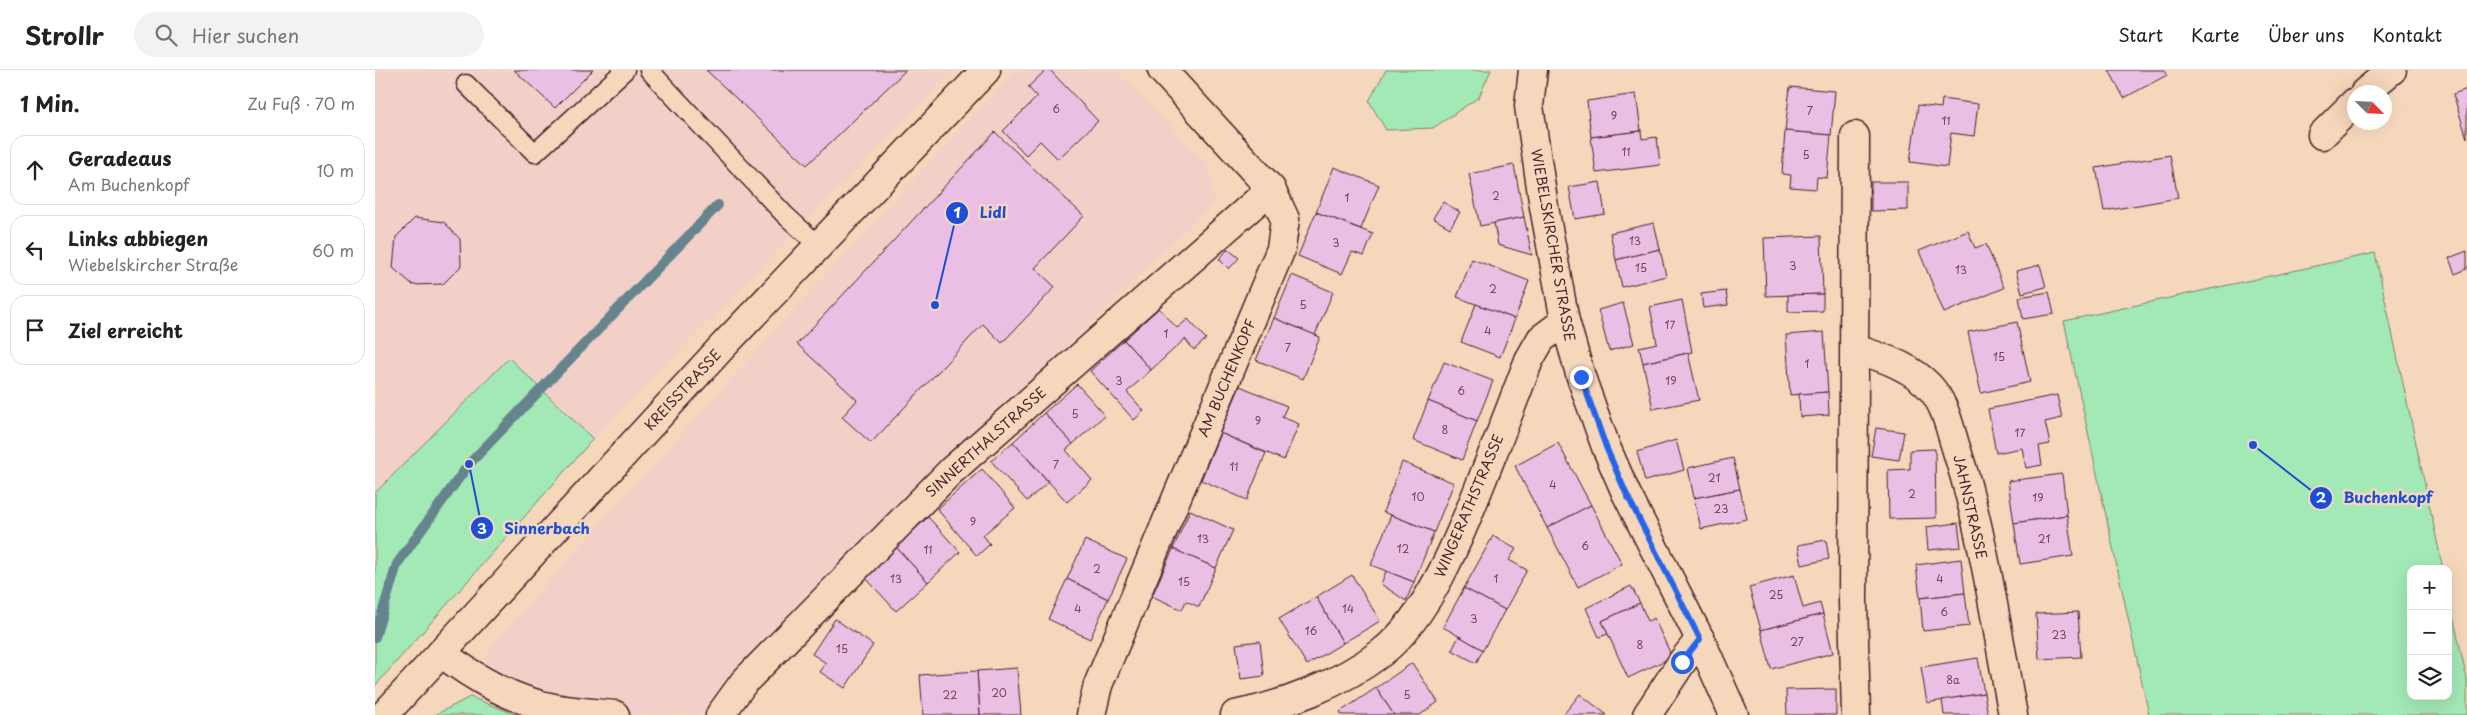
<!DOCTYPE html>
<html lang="de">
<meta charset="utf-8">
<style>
:root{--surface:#fff;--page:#f2f2f2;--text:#222;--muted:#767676;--line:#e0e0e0}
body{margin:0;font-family:"Playpen Sans",sans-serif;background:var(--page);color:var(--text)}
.controls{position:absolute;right:15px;bottom:15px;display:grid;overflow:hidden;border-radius:10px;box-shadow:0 5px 20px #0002}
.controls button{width:45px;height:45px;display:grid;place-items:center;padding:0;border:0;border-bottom:1px solid var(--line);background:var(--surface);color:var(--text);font:25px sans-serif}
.compass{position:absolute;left:1972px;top:15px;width:45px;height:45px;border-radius:50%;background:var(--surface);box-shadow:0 5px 20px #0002;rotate:114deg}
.stop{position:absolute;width:15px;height:15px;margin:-11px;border:4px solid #2563eb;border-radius:50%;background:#fff}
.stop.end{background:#2563eb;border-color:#fff;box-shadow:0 1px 5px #0008}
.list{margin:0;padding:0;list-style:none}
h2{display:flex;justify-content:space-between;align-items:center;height:65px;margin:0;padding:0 20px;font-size:21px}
h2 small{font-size:16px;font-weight:400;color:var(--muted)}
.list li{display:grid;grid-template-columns:32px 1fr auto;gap:15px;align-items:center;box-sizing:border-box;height:70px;margin:0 10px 10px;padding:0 10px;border:1px solid var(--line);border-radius:15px}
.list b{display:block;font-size:19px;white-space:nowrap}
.list p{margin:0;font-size:16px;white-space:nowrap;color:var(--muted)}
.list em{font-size:16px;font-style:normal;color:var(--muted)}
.icon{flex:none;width:28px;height:28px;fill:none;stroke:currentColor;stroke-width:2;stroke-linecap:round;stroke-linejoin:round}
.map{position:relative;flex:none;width:2092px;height:645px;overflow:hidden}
header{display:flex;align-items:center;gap:30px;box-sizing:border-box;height:70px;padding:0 25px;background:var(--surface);border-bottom:1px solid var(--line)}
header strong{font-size:24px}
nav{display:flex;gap:28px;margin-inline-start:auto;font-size:18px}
.search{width:350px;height:45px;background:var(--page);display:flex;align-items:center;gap:12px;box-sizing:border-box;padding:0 18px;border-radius:28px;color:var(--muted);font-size:19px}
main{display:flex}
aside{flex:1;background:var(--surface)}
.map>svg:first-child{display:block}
.built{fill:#f2d0c7}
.green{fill:#a3e9b6;stroke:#768470}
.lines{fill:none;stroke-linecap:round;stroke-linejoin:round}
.stream{stroke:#65848d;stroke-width:10}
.building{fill:#ebbfe4;stroke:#4a1f2b}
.service-casing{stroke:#4a1f2b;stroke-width:21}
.minor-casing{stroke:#4a1f2b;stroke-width:31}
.secondary-casing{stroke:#4a1f2b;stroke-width:31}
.service{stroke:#f5d7bb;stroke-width:18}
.minor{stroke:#f5d7bb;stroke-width:28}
.secondary{stroke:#f5d7bb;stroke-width:28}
.route{stroke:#2563eb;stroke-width:6}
.labels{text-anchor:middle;stroke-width:5;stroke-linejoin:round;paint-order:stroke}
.number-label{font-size:11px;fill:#724759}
.street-label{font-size:14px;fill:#4a1f2b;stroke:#f5d7bb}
.leader{fill:none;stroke:#1d4ed8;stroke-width:2}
.callout-dot{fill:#1d4ed8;stroke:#f5d7bb;stroke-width:2}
.mark-label{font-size:15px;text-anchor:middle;font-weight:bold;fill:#fff}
.callout-label{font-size:15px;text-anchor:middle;font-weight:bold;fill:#1d4ed8;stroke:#f5d7bb;stroke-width:5;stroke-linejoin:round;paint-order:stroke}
</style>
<header>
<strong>Strollr</strong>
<div class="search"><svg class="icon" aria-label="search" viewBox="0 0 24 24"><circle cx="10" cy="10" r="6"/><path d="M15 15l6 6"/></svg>Hier suchen</div>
<nav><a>Start</a><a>Karte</a><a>Über uns</a><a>Kontakt</a></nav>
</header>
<main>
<aside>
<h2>1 Min.<small>Zu Fuß · 70 m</small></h2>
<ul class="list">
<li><svg class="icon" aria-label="ahead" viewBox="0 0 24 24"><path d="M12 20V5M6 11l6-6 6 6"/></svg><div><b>Geradeaus</b><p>Am Buchenkopf</p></div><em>10 m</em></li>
<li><svg class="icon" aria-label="left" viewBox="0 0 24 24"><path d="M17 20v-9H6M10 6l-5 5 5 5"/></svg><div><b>Links abbiegen</b><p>Wiebelskircher Straße</p></div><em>60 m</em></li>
<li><svg class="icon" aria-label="arrive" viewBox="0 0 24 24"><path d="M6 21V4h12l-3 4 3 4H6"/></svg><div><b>Ziel erreicht</b></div></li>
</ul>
</aside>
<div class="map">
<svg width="2092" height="645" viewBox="0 0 2092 645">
<rect width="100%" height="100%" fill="#f5d7bb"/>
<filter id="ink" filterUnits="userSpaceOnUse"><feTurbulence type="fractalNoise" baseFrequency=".02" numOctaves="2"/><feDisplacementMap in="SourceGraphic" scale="10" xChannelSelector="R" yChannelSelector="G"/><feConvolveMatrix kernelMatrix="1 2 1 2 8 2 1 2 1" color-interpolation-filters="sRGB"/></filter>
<g filter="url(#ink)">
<g class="built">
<path d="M0 0H580L218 369 134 288 0 423Z"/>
<path d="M640 0H740L834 95 839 132 371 591 334 645H142L95 627 117 574 459 195Z"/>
</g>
<g class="green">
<path d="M1011 0H1116L1104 27 1058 58 1011 60 994 31Z"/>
<path d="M2000 183 2068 499H2036V626H2073V523L2092 610V645H1774L1689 251Z"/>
<path d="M134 288 218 369 0 616V423Z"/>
<path d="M95 627 142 645H60Z"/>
</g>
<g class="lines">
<path class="stream" d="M0 567 22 494 94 394 343 135"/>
</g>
<g class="building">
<path d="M139 0H218L180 38Z"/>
<path d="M331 0H531L432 95Z"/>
<path d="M671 0H675L723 51 683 89 665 71 651 85 628 61 662 27 653 17Z"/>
<path d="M1734 0H1790L1792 5 1749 28Z"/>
<path d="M1415 17 1460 21 1456 65 1410 61Z"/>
<path d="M2092 19V68L2078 24Z"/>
<path d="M1261 24 1266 61 1216 67 1212 31Z"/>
<path d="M1567 29 1603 34 1599 66 1576 63 1572 97 1535 92 1543 35 1566 38Z"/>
<path d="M1266 61 1267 69 1282 67 1285 95 1221 103 1216 67Z"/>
<path d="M1410 61 1456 65 1452 108 1442 107 1441 119 1415 117 1416 105 1407 104Z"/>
<path d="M620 62 709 146 660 198 680 217 627 273 608 254 496 373 467 347 482 330 422 274Z"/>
<path d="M1795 85 1803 128 1729 141 1721 98Z"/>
<path d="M1139 95 1149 147 1105 156 1094 104Z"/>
<path d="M959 97 1004 115 986 159 941 142Z"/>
<path d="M1225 112 1230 144 1200 149 1194 117Z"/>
<path d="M1496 112H1533V140L1496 141Z"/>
<path d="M1068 132 1085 142 1075 158 1058 148Z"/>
<path d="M941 142 998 164 989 186 977 182 967 204 923 186Z"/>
<path d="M1149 147 1157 185 1123 175 1119 153Z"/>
<path d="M40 148 69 152 85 169 86 196 68 214 38 215 18 198 21 167Z"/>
<path d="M1279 153 1285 179 1241 190 1235 163Z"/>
<path d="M1593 161 1600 178 1611 174 1629 218 1569 243 1544 181Z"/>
<path d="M1446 166 1448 224 1391 226 1389 168Z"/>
<path d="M853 179 864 188 854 199 844 189Z"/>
<path d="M1285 179 1291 206 1247 217 1241 190Z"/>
<path d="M2092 181V199L2080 204 2074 188Z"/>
<path d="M1097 189 1154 211 1140 249 1082 227Z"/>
<path d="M1665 195 1671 217 1647 223 1641 201Z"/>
<path d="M917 205 958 222 940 265 899 248Z"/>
<path d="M1351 221 1353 235 1328 238 1326 224Z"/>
<path d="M1674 222 1679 244 1648 249 1644 227Z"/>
<path d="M1448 224V241L1413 242V225Z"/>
<path d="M1307 230 1317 282 1268 293 1264 277 1282 273 1275 237Z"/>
<path d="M1248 233 1259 274 1234 281 1223 240Z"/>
<path d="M1101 234 1140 249 1125 287 1086 272Z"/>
<path d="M784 238 802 258 813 249 831 269 819 280 810 269 776 300 749 270Z"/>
<path d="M899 248 945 267 928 309 881 290Z"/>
<path d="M1642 252 1655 312 1606 323 1593 262Z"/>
<path d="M1449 262 1453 322 1415 325 1411 265Z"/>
<path d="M749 270 776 300 752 322 769 341 759 350 715 301Z"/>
<path d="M1313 283 1324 330 1278 339 1268 293Z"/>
<path d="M1069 292 1118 311 1102 351 1053 331Z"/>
<path d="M702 314 730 345 698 374 669 343Z"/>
<path d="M865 316 912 336 907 347 924 354 909 390 845 363Z"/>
<path d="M1453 322 1454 345 1425 347 1424 324Z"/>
<path d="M1682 325 1687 348 1670 352 1675 374 1664 376 1667 395 1651 398 1647 378 1621 383 1613 339Z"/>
<path d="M1053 331 1102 351 1087 390 1038 370Z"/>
<path d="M669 343 698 374 691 380 717 410 692 432 638 372Z"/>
<path d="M1501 358 1529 362 1524 390 1496 386Z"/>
<path d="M845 363 891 383 872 430 826 410Z"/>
<path d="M1301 370 1309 400 1270 411 1262 382Z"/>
<path d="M638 372 673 412 652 431 616 391Z"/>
<path d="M1183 373 1216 435 1172 458 1140 396Z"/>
<path d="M1560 379 1561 448 1514 449 1513 400 1535 399V380Z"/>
<path d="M1358 388 1365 419 1319 428 1313 398Z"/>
<path d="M1027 392 1079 413 1059 462 1008 442Z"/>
<path d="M607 399 640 438 608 465 615 474 602 486 562 439Z"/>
<path d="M1687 404 1692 445 1639 453 1633 411Z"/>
<path d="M1365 419 1372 449 1326 459 1319 428Z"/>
<path d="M1216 435 1247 494 1203 517 1172 458Z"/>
<path d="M815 440 858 460 841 498 798 479Z"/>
<path d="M1016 445 1059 462 1039 512 996 495Z"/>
<path d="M1692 445 1698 486 1645 494 1639 453Z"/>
<path d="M553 447 585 482 553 512 521 477Z"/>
<path d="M1583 453 1586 477 1553 480 1551 457Z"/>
<path d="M1118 466 1141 479 1134 490 1152 500 1130 540 1089 518Z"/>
<path d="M710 470 752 489 733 529 692 509Z"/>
<path d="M1451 470 1454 489 1427 495 1423 475Z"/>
<path d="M521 477 553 512 521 541 489 506Z"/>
<path d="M798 479 841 498 824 537 811 531 807 540 777 526Z"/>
<path d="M1586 489 1590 523 1545 528 1541 495Z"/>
<path d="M1011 501 1039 512 1031 531 1006 514Z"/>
<path d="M977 505 1005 551 968 573 941 527Z"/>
<path d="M1419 505 1428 538 1445 533 1448 544 1386 560 1374 517Z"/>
<path d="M692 509 733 529 715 569 673 549Z"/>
<path d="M1256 516 1265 533 1227 551 1233 564 1224 567 1211 538Z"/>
<path d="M1089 518 1130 540 1108 580 1068 557Z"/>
<path d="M1590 523 1594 556 1548 561 1545 528Z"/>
<path d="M941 527 968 573 932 595 904 549Z"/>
<path d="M1265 533 1273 551 1279 548 1297 587 1253 608 1227 551Z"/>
<path d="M1703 542 1706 587 1664 589 1661 544Z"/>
<path d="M1448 544 1458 583 1396 599 1386 560Z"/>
<path d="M460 549 498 575 470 618 445 602 451 593 437 584Z"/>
<path d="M1084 566 1108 580 1101 593 1077 580Z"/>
<path d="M885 571 889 606 866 609 861 574Z"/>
<path d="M1603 588 1609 623 1552 633 1546 597Z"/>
<path d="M1037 593 1063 632 1045 645H1019L1001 618Z"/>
<path d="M642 598 646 645H605L602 601Z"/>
<path d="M602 601 605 645H548L545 605Z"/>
<path d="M1001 618 1019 645H967L965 642Z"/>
<path d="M1461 619V645H1412L1411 620Z"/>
<path d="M1609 623 1613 645H1569L1567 630Z"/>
<path d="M1205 624 1232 645H1188Z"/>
</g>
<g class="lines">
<defs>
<g id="service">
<path d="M274 0 410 145 443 175"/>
<path d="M91 14 160 83 250 0"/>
</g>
<g id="minor">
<path d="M1158 0 1154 36 1169 137 1190 251 1206 307 1231 377 1251 423 1325 569 1359 645"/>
<path d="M1990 22 2017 0"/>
<path d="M1947 65 1980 32"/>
<path d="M1480 66 1478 532 1481 645"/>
<path d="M1480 279C1507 287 1541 298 1559 322 1571 338 1575 359 1581 378 1609 464 1621 556 1638 645"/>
<path d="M66 583C100 608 136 630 179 638 199 642 220 643 240 645"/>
<path d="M345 645 369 612 576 401 896 119"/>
<path d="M716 645 723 615 906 179 910 149 896 119 787 0"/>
<path d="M860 645C910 635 965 614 1006 583 1056 545 1088 458 1111 400 1126 363 1140 327 1154 290L1166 269 1190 251"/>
<path d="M1272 645 1307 592 1325 569"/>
</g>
<path id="secondary" d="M9 645 348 276 611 0"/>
</defs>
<use href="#service" class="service-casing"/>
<use href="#minor" class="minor-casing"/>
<use href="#secondary" class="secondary-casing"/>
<use href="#service" class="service"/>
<use href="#minor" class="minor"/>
<use href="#secondary" class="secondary"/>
</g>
</g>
<g class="lines" filter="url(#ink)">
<path class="route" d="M1206 307 1231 377 1251 423 1325 569 1307 592"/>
</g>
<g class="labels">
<g class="number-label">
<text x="681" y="43">6</text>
<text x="1435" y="45">7</text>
<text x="1239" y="50">9</text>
<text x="1571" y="55">11</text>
<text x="1251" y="86">11</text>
<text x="1431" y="89">5</text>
<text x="1121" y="130">2</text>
<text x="972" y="132">1</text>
<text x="1260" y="175">13</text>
<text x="961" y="177">3</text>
<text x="1418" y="200">3</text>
<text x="1266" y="202">15</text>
<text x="1586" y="204">13</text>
<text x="1118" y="223">2</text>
<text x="928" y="239">5</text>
<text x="1295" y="259">17</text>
<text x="1113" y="265">4</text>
<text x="791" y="268">1</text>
<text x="913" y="282">7</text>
<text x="1624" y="291">15</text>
<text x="1432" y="298">1</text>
<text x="744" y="315">3</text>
<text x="1296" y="315">19</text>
<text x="1086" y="325">6</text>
<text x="700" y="348">5</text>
<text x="883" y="355">9</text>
<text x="1070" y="364">8</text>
<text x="1645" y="367">17</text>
<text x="681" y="399">7</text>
<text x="859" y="401">11</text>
<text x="1339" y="412">21</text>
<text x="1178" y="419">4</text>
<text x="1537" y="428">2</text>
<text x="1043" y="431">10</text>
<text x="1663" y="432">19</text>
<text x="1346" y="443">23</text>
<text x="598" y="456">9</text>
<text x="828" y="473">13</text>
<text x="1669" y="473">21</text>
<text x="1210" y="480">6</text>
<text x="1028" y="483">12</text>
<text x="553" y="484">11</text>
<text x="722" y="503">2</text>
<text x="521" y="513">13</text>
<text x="1121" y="513">1</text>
<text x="1565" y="513">4</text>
<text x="809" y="516">15</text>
<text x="1401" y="529">25</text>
<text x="703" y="543">4</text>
<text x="973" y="543">14</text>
<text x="1569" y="546">6</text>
<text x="1099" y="553">3</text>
<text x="936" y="565">16</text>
<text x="1684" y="569">23</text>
<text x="1422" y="576">27</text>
<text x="1265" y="579">8</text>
<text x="467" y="583">15</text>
<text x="1578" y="614">8a</text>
<text x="624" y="627">20</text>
<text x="575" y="629">22</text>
<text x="1032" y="629">5</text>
</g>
<g class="street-label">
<text transform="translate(1178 175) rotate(80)" y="5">WIEBELSKIRCHER STRASSE</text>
<text transform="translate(852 308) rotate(-67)" y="5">AM BUCHENKOPF</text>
<text transform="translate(308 320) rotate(-47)" y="5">KREISSTRASSE</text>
<text transform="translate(611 372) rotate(-42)" y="5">SINNERTHALSTRASSE</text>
<text transform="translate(1094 436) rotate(-67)" y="5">WINGERATHSTRASSE</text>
<text transform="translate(1595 437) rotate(77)" y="5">JAHNSTRASSE</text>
</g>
</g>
<path class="leader" d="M560 235L582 143M1878 375L1946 428M94 394L107 458"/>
<g class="callout-dot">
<circle cx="560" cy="235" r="5"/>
<circle cx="1878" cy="375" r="5"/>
<circle cx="94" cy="394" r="5"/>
<circle cx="582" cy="143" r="12"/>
<circle cx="1946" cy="428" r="12"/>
<circle cx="107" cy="458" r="12"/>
</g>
<g class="mark-label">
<text x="582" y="148">1</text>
<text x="1946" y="433">2</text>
<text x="107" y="464">3</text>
</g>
<g class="callout-label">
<text x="618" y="148">Lidl</text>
<text x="2013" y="433">Buchenkopf</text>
<text x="172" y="464">Sinnerbach</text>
</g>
</svg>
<div class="controls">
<button>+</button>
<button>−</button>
<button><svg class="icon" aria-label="layers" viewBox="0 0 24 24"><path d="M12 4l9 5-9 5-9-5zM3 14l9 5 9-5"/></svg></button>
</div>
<svg class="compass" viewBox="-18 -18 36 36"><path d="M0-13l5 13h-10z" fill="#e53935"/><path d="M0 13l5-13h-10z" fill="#767676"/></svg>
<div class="stop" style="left:1307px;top:592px"></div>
<div class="stop end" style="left:1206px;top:307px"></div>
</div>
</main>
